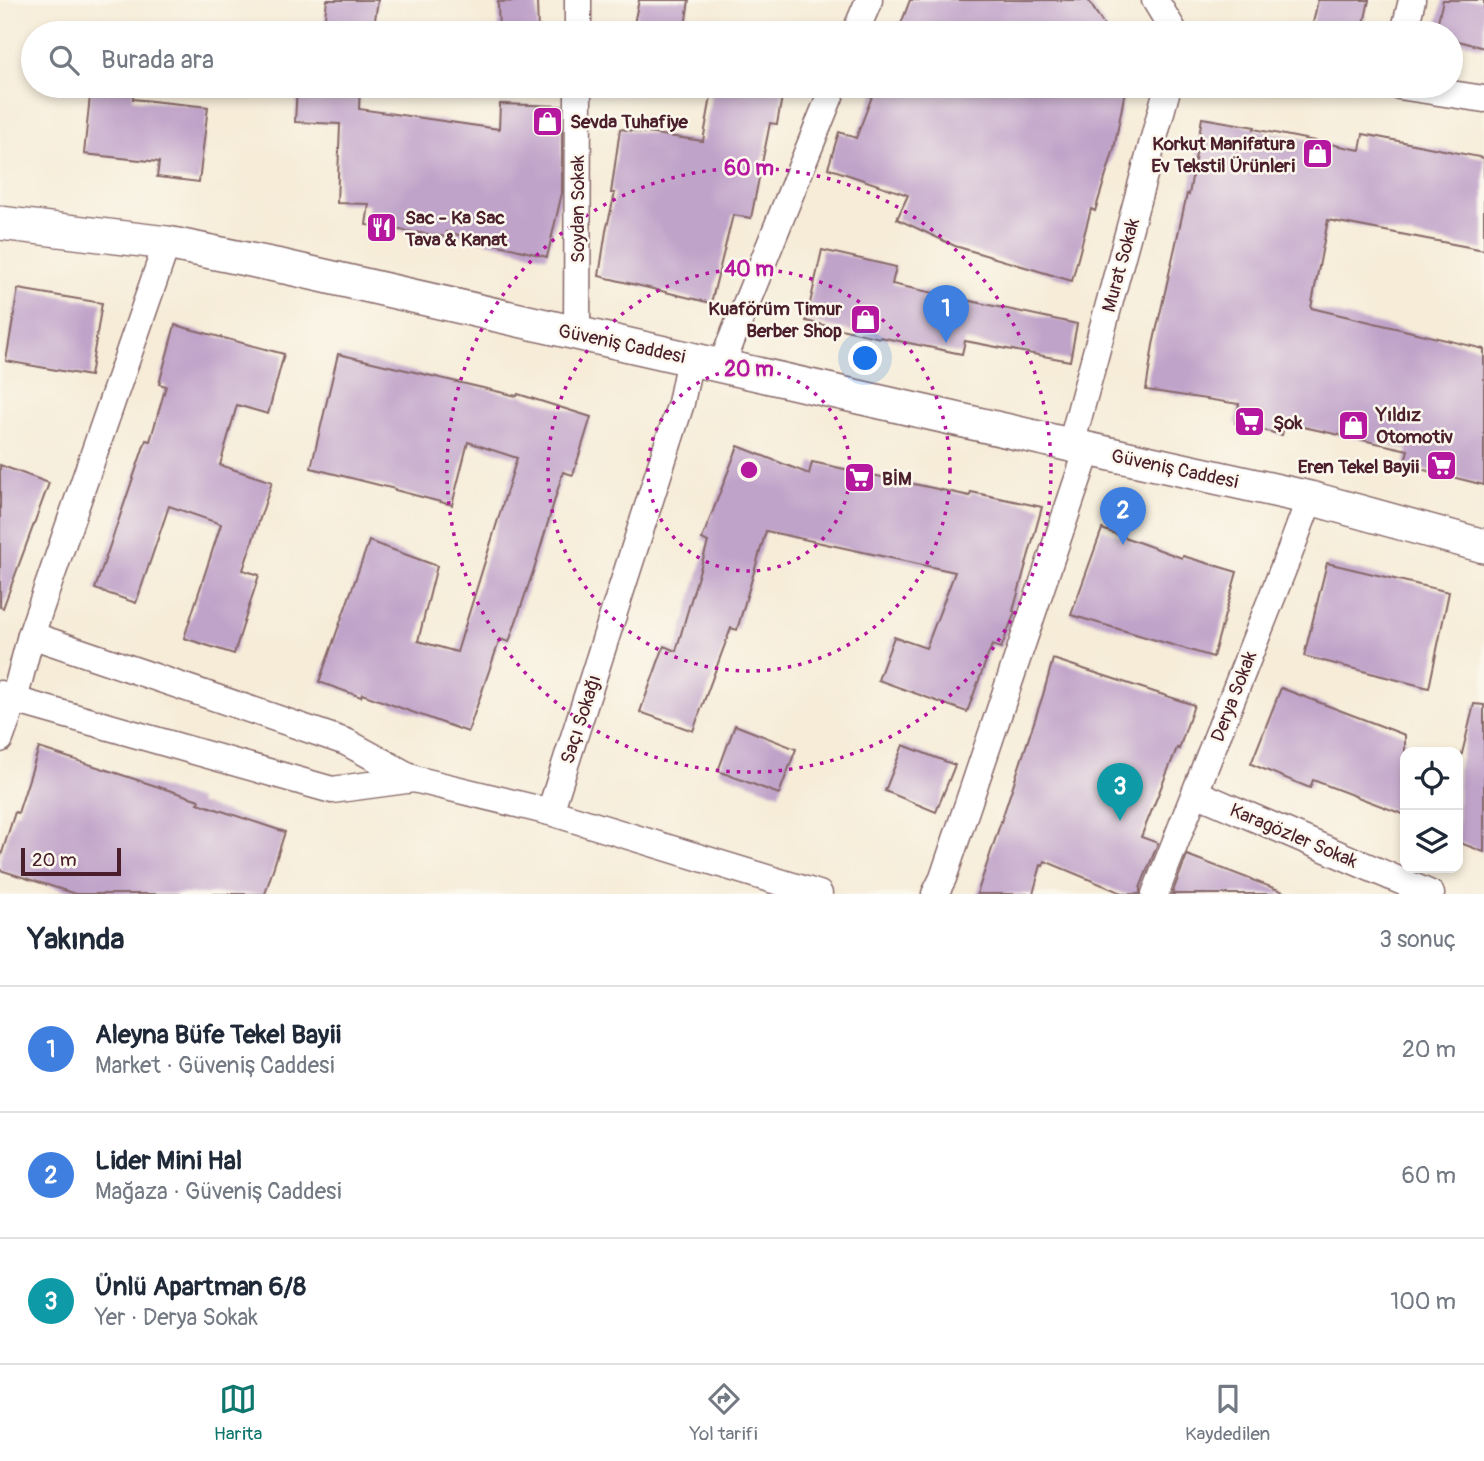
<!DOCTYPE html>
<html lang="tr">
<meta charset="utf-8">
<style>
:root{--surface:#fff;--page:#f2f2f3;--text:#1f2937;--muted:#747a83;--line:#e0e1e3;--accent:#0f766e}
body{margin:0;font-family:Pangolin,sans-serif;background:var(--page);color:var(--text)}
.controls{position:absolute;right:21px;bottom:21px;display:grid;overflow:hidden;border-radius:14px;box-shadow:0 4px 10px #0003}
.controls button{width:63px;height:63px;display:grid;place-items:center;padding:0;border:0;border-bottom:2px solid var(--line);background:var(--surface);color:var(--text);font:35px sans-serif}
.scale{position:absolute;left:21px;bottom:18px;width:100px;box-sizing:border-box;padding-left:7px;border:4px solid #4a1f2b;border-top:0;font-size:19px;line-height:24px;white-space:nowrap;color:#4a1f2b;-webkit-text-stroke:5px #fbf7ec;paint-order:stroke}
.you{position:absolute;left:866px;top:359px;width:24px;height:24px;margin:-18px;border:5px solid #fff;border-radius:50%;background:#1a73e8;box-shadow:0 0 0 10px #1a73e833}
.badge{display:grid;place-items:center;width:46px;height:46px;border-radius:50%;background:var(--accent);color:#fff;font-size:23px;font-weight:700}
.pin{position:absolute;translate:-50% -58px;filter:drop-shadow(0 2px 4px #0008)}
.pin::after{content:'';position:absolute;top:37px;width:24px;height:21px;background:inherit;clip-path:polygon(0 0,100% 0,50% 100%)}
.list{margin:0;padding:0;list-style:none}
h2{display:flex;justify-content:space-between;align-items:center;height:91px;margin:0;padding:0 28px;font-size:30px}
h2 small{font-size:23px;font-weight:400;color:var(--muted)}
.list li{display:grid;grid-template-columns:46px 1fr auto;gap:21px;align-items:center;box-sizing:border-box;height:126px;padding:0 28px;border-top:2px solid var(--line)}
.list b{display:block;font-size:26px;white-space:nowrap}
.list p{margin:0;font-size:23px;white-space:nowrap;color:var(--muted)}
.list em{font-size:23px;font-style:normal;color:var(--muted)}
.icon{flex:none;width:38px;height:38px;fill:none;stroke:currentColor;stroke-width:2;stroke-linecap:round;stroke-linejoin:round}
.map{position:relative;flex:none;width:1484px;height:894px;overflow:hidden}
.search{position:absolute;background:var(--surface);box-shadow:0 4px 10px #0003;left:21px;right:21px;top:21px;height:77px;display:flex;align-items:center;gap:18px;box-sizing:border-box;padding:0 24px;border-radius:38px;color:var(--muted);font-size:26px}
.sheet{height:469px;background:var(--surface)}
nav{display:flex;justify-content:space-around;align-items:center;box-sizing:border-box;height:98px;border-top:2px solid var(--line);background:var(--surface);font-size:19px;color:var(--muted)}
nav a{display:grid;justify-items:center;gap:4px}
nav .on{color:var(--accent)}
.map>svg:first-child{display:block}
.building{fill:#c0a3c9}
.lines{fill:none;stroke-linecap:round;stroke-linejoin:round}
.minor-casing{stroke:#866768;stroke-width:29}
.tertiary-casing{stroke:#866768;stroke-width:36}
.minor{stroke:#fff;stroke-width:26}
.tertiary{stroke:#fff;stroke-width:33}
.ring{fill:none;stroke:#b5179e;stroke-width:3.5;stroke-dasharray:3.5 7}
.labels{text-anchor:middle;stroke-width:5;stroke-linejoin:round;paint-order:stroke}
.poi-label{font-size:19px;font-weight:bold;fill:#4a1f2b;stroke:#fbf7ec;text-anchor:start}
.street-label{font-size:19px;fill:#4a1f2b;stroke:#fbf7ec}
.centre{fill:#b5179e;stroke:#fbf7ec;stroke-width:3.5}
.ring-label{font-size:21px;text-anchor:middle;font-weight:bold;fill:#b5179e;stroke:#fbf7ec;stroke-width:5;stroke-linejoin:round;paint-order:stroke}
</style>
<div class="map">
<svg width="1484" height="894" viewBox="0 0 1484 894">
<rect width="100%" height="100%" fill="#fbf7ec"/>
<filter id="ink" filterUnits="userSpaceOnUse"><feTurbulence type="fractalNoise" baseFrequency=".0143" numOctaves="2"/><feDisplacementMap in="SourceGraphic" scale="14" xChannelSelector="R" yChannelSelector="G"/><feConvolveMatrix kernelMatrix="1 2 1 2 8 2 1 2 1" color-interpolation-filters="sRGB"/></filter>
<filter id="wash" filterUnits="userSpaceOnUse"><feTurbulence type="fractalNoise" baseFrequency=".00686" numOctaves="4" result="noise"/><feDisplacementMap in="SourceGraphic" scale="28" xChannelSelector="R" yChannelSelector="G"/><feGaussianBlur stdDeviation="1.57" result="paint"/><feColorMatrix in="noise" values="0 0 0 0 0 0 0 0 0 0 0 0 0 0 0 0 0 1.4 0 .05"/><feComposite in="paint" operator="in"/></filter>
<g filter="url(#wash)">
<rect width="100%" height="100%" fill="#f6ecd8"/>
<g id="blocks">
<g class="building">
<path d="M327 0H378L373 33H323Z"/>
<path d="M537 0 538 33H499L498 2Z"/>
<path d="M639 0H689L684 33H632Z"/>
<path d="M910 0H1088L1109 33H924L901 24Z"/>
<path d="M1318 0H1369L1362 33 1313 23Z"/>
<path d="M1443 0H1484V48L1451 39V33H1435Z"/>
<path d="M91 86 134 89 133 99 208 107 199 182 157 177 159 162 84 154Z"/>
<path d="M297 86 360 87 359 109 499 129 500 104 562 106V193L547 257 447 232V237L366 225 369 204 337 203 340 124 295 122Z"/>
<path d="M713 86H784L777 124 770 123 751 218 733 215 711 303 599 276 606 231 615 193H611L620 129 703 141Z"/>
<path d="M876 86H1126L1114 149 1095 211 1091 209 1072 281 955 246 897 219 908 195 828 168 839 132 856 138Z"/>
<path d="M1202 118 1255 127 1254 129 1360 150 1363 134 1484 158V250L1328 220 1311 308 1484 349V485L1404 465 1408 450 1285 423 1282 435 1235 423 1239 404 1146 390 1153 345 1187 194 1189 195Z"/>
<path d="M822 250 896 267 892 284 1077 324 1070 361 965 341 962 354 880 337V338L806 321Z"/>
<path d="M18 289 102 303 90 376 6 361Z"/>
<path d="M175 325 284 354 268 414 237 405 220 465 272 482 243 570 259 575 234 654 184 638 221 524 169 506 136 603 95 589 146 440 150 441 166 386 159 384Z"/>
<path d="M338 354 517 396 518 394 591 417 573 475 563 472 535 566 509 642 500 639 468 732 362 694 361 697 319 682 369 541 437 566 418 641 457 652 517 458 468 442 452 505 395 490V489L311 468Z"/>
<path d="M738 446 809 474 812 462 970 496 971 492 1042 507 1013 611 1015 612 1001 648 992 645 967 712 878 680 894 637 926 648 955 572 766 531 737 630 731 628 693 731 640 712 664 646 676 651 708 542 702 539Z"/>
<path d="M0 465 49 483 3 608 0 607Z"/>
<path d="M1102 529 1182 558 1183 556 1237 572 1213 657 1071 615Z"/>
<path d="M1327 563 1449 592 1429 688 1304 656Z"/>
<path d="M1053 659 1194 705 1179 749 1177 748 1141 837 1158 843 1140 888V894H1124L1045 861 1043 866 1041 865 1033 894H977L1043 695Z"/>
<path d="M1281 688 1405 735V815L1313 780 1310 788 1251 764Z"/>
<path d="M1474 704 1484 705V852L1458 842V770Z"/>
<path d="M735 725 796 749 779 794 718 771Z"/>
<path d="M903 745 955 765 936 812 885 791Z"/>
<path d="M39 748 199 800 198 803 285 832 265 894H76L0 870V859L15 812 18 813Z"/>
<path d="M1187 855 1284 892 1283 894H1172Z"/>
</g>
</g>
</g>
<g filter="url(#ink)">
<use href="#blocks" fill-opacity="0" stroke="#866768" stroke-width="2"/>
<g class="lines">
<defs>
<g id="minor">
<path d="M1155 0 1175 33"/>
<path d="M578 33V0"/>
<path d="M855 33 869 0"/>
<path d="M1404 33 1412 0"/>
<path d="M1399 86 1484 99"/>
<path d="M577 333 578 86"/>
<path d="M690 358 681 403 550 812 819 894"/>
<path d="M721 366 834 86"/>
<path d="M1071 445 1168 86"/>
<path d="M31 635 346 742 414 779"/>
<path d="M0 694 14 700 332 790 414 779 550 812"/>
<path d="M0 739 14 700 31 635 167 243"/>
<path d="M1196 793 1431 894"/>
<path d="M935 894 943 878 1088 449"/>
<path d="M1155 894 1291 549 1310 498"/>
</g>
<path id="tertiary" d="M0 223 167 243 285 267 1088 449 1310 498 1484 546"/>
</defs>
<use href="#minor" class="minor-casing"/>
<use href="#tertiary" class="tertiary-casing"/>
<use href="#minor" class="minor"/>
<use href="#tertiary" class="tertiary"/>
</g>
</g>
<g class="ring">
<circle cx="749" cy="470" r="101"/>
<circle cx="749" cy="470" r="201"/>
<circle cx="749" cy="470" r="302"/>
</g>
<defs>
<symbol id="shop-square" viewBox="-11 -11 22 22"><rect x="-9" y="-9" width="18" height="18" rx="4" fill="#b5179e" stroke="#fbf7ec"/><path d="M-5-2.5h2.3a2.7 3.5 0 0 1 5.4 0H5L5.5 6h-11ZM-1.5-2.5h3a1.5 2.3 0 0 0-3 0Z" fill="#fff"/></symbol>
<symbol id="restaurant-square" viewBox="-11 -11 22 22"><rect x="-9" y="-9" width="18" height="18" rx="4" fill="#b5179e" stroke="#fbf7ec"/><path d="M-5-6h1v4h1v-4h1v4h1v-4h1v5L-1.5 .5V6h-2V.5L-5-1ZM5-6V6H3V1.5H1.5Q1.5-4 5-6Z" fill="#fff"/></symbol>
<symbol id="supermarket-square" viewBox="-11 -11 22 22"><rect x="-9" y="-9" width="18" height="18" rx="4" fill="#b5179e" stroke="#fbf7ec"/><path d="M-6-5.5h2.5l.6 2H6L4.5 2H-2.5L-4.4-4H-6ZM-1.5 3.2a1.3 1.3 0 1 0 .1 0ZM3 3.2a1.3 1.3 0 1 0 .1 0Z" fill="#fff"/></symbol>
</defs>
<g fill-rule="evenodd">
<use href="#shop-square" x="530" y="104" width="35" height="35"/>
<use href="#shop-square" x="1300" y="136" width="35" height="35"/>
<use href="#restaurant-square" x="364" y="210" width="35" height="35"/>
<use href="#shop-square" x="848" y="302" width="35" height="35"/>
<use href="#supermarket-square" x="1232" y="404" width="35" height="35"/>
<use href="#shop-square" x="1336" y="408" width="35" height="35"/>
<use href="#supermarket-square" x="1424" y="448" width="35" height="35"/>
<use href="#supermarket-square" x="842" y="460" width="35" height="35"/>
</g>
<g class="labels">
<g class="poi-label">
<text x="570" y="128">Sevda Tuhafiye</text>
<text x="1295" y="150" text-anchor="end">Korkut Manifatura<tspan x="1295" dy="22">Ev Tekstil Ürünleri</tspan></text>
<text x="405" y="224">Sac - Ka Sac<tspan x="405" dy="22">Tava &amp; Kanat</tspan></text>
<text x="842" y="315" text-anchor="end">Kuaförüm Timur<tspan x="842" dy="22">Berber Shop</tspan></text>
<text x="1376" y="421">Yıldız<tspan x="1376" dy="22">Otomotiv</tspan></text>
<text x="1273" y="429">Şok</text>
<text x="1419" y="473" text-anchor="end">Eren Tekel Bayii</text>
<text x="882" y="485">BİM</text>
</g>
<g class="street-label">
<text transform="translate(577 209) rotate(-90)" y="7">Soydan Sokak</text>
<text transform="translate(1120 265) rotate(-75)" y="7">Murat Sokak</text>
<text transform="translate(622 343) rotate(12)" y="7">Güveniş Caddesi</text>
<text transform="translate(1175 468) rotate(12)" y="7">Güveniş Caddesi</text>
<text transform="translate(1233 696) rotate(-69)" y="7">Derya Sokak</text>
<text transform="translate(580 719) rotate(-72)" y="7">Saçı Sokağı</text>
<text transform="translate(1294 835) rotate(23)" y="7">Karagözler Sokak</text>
</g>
</g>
<circle cx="749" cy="470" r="10" class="centre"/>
<g class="ring-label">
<text x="749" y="175">60 m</text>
<text x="749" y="276">40 m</text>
<text x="749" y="376">20 m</text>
</g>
</svg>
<div class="controls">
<button><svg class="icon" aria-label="locate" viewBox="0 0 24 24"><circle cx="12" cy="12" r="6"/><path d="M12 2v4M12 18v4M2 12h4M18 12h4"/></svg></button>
<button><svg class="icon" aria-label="layers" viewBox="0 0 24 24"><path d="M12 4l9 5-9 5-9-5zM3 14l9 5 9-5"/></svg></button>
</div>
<div class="scale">20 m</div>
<div class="you"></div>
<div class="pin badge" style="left:946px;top:343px;background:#3f7fe0">1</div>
<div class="pin badge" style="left:1123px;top:545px;background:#3f7fe0">2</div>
<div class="pin badge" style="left:1120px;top:821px;background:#0f9aa8">3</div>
<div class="search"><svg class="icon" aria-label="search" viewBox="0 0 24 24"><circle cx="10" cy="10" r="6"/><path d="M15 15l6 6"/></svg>Burada ara</div>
</div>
<section class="sheet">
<h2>Yakında<small>3 sonuç</small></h2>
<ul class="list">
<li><span class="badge" style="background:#3f7fe0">1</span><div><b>Aleyna Büfe Tekel Bayii</b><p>Market · Güveniş Caddesi</p></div><em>20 m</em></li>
<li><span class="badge" style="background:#3f7fe0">2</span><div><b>Lider Mini Hal</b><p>Mağaza · Güveniş Caddesi</p></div><em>60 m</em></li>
<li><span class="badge" style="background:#0f9aa8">3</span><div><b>Ünlü Apartman 6/8</b><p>Yer · Derya Sokak</p></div><em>100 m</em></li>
</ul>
</section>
<nav>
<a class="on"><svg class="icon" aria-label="map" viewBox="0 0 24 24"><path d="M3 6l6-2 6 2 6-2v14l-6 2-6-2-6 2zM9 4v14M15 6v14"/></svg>Harita</a>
<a><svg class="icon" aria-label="directions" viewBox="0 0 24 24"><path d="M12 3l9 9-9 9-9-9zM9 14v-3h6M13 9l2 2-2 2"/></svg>Yol tarifi</a>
<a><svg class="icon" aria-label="saved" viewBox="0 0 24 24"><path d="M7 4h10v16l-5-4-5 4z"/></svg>Kaydedilen</a>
</nav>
